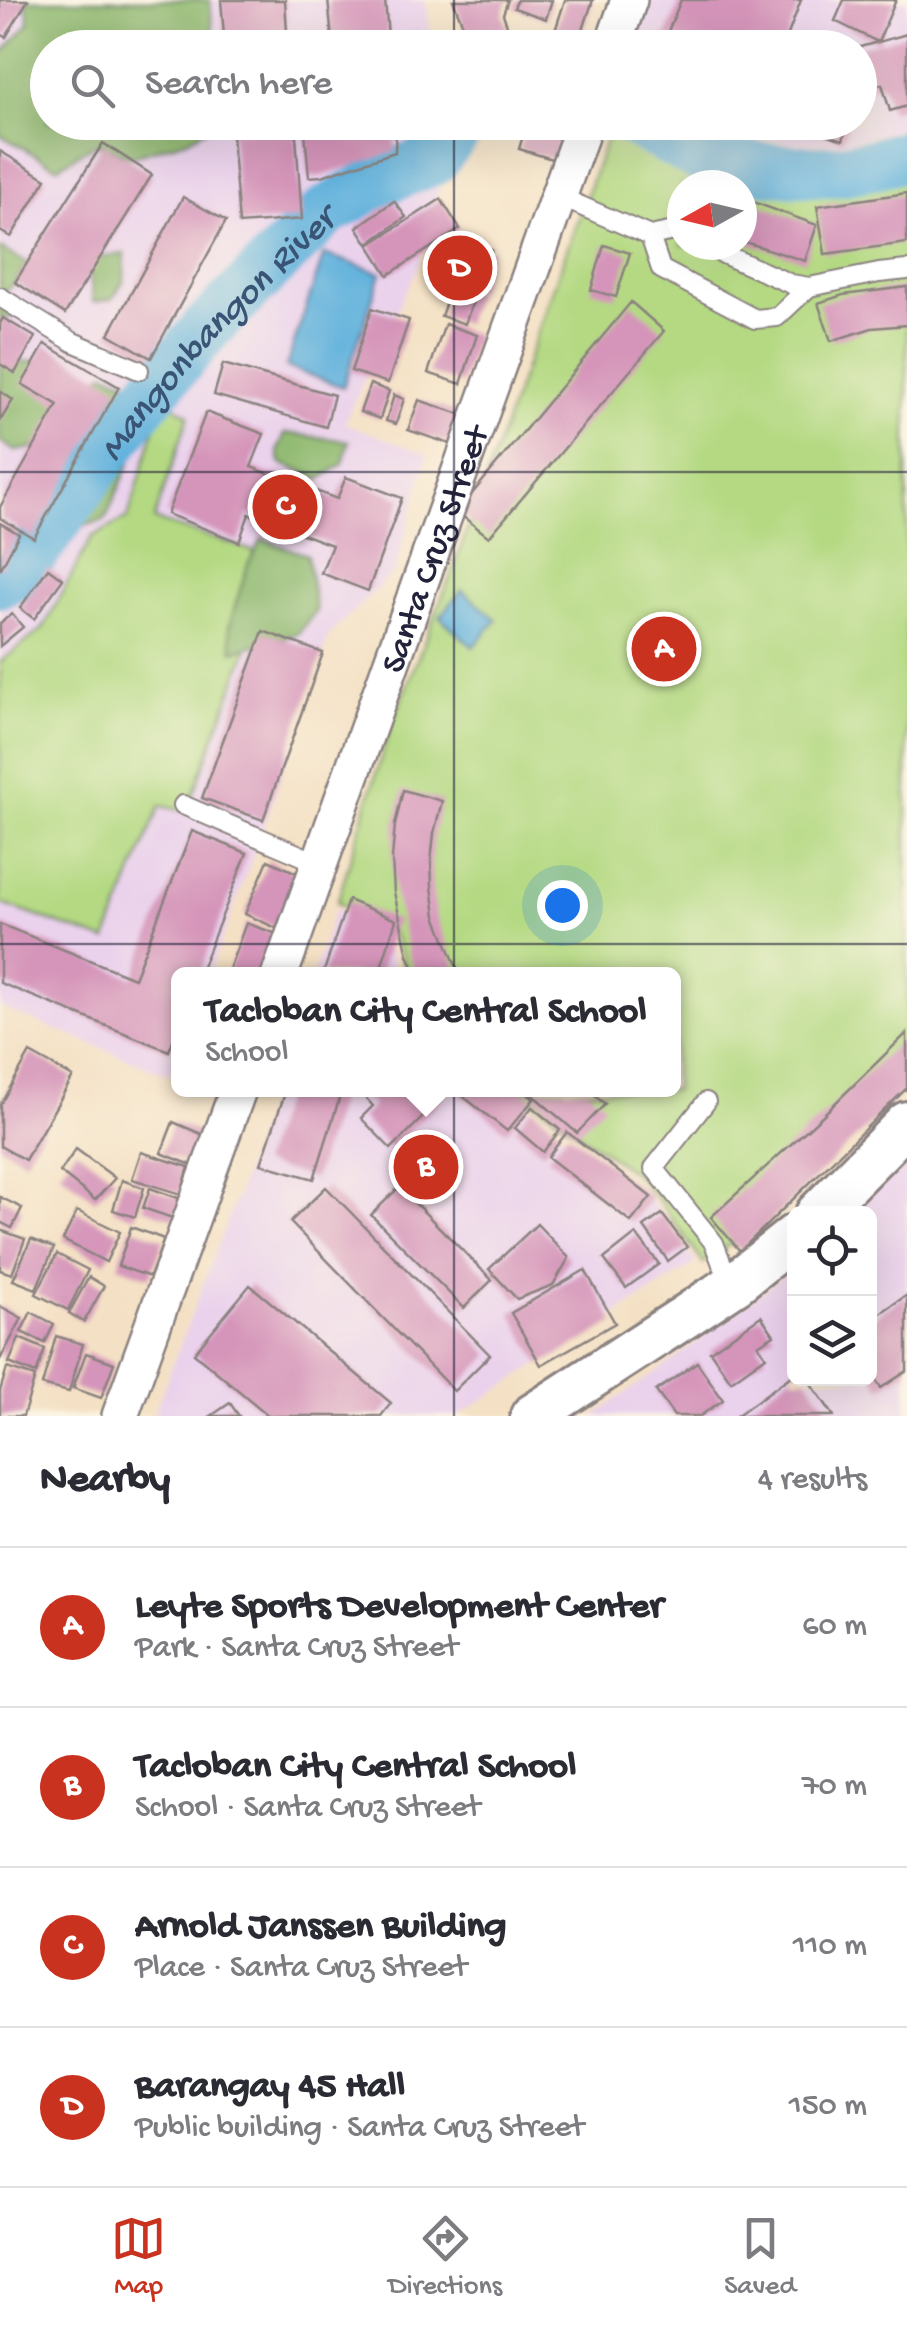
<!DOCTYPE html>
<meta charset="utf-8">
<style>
:root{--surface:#fff;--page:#f7f7f7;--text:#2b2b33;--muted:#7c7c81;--line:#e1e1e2;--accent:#c8321e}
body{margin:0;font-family:"Gochi Hand",sans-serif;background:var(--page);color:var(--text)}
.controls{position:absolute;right:30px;bottom:30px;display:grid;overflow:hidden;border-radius:15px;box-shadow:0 10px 40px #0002}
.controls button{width:90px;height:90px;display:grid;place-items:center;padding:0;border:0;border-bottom:2px solid var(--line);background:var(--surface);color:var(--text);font:50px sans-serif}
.compass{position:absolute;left:667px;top:170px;width:90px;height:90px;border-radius:50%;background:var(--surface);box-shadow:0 10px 40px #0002;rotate:262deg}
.you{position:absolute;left:562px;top:905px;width:35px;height:35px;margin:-25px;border:8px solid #fff;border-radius:50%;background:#1a73e8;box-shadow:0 0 0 15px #1a73e833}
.badge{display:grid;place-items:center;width:65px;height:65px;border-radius:50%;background:var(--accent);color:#fff;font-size:32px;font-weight:700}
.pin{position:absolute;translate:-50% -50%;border:5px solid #fff;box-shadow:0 2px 10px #0006}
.popup{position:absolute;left:171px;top:967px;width:510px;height:130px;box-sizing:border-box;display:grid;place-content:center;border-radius:15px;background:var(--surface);filter:drop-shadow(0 2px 8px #0005);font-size:32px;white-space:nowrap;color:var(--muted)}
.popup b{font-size:38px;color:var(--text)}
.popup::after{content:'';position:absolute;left:50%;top:100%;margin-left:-20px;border:20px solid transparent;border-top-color:var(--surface)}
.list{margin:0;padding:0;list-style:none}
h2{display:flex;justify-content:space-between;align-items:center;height:130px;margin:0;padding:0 40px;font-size:42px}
h2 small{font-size:32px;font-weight:400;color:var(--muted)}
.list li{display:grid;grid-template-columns:65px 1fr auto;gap:30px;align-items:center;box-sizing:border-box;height:160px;padding:0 40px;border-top:2px solid var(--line)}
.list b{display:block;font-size:38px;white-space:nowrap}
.list p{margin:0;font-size:32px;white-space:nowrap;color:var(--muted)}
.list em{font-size:32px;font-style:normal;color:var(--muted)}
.icon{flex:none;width:55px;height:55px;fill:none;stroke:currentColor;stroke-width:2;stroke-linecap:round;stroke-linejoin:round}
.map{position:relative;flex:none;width:907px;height:1416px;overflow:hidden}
.search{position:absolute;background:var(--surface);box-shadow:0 10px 40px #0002;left:30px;right:30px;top:30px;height:110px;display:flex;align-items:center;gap:25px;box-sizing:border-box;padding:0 35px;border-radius:55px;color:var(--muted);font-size:38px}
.sheet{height:770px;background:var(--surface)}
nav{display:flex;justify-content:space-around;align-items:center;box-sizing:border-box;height:140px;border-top:2px solid var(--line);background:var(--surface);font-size:28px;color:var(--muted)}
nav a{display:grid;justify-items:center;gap:5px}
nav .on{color:var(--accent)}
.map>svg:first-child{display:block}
.built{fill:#ead1ec}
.green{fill:#b4d982;stroke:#6b7e5e;stroke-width:2.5;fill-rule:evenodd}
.forest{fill:#8fb970;stroke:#586e56;stroke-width:2.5}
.water{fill:#63b2dd;stroke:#426a8c;stroke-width:2.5}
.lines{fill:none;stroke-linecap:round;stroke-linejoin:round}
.river{stroke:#63b2dd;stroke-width:52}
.building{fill:#d595ba}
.service-casing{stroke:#8b8280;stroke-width:22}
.minor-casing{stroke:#8b8280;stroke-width:40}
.tertiary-casing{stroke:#8b8280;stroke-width:48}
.service{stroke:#fff;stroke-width:18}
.minor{stroke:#fff;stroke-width:35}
.tertiary{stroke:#fff;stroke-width:42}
.grid{fill:none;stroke:#22223b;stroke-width:2.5;stroke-opacity:0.55}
.labels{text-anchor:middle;stroke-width:10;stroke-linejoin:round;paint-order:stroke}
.street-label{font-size:35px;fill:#22223b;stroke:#fcf5e5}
.water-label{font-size:38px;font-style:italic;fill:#395474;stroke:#fcf5e5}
</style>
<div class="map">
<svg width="907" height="1416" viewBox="0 0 907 1416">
<rect width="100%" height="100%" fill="#fcf5e5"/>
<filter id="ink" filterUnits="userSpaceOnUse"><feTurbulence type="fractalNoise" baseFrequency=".01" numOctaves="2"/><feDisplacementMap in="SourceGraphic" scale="20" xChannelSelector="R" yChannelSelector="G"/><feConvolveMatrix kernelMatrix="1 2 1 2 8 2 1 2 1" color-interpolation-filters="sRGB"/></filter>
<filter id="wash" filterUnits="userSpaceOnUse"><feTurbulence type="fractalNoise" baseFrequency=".0048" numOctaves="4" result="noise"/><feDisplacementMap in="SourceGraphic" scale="40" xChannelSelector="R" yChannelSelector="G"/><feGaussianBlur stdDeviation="2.25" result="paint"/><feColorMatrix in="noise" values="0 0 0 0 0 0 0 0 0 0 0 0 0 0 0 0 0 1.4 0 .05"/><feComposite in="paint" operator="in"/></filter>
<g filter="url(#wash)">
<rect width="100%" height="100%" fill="#f4e1c5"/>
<g class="built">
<path d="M0 0H425L431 47 48 48V122L442 123 447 157 418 266 344 423 428 455 395 571 329 635 261 834 209 974H178V1056L171 1076 0 1007Z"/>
<path d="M647 0H907V127L841 144 786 143 725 130 703 123 860 122V48H630Z"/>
<path d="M335 909 377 929 390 953 395 974H313Z"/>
<path d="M273 1090H506L568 1140 653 1203 696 1263 458 1416H153L237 1195Z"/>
<path d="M907 1156V1416H593L668 1364 794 1267V1378H870V1214L850 1213Z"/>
</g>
<g class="green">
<path d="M610 129 700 164 813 175 869 165 907 156V1082L739 1238 703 1263 660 1202 634 1173 518 1090H674V974H407L396 941 386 922 337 903 390 728 453 570ZM682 185H742V245H682Z"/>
<path d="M173 405 189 415 154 520 263 554 246 606 247 650 187 811 160 806 106 941 0 903V662L43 629 92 537 128 518 161 407Z"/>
</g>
<g class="forest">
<path d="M26 0H210L214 47 48 48V122L216 123 187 140 129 157 103 144 94 145 57 167 0 135V56L29 23Z"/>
<path d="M0 248 27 263 15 282 3 293 16 315 0 320Z"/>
<path d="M125 254 124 280 112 299 93 302 89 263 92 258Z"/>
<path d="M39 360 74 388 55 445 15 451 0 441V365Z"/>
<path d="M106 373 150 389 144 431 105 520 58 533 60 499 69 451 91 382Z"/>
<path d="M285 433 349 441 343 464 320 479 280 463 278 450Z"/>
<path d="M262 539 307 555 316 611 298 634 233 651 229 626 248 564Z"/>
</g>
<g class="water">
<path d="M324 254 381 273 343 387 286 367Z"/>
<path d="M462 590 497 620 473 647 440 617Z"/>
</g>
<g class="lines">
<g class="river">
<path d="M635 122 716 164 796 171H835L875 164 907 155"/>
<path id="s1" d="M0 582 20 571 136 411 207 328 326 212 378 181 433 160 463 122"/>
</g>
</g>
<g id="blocks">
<g class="building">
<path d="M0 0H28L6 37 0 34Z"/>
<path d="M221 0H285L288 48H225Z"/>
<path d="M328 0H385L389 48H333Z"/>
<path d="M453 0H508L503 14 515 48H485L483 43 471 45Z"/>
<path d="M517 0H552L546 19 514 8Z"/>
<path d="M565 0H593L578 45 553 37Z"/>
<path d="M681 0H801L783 48H661Z"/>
<path d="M844 0H896L878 42 835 21Z"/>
<path d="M413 31 457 47V48H407Z"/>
<path d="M907 34V106L890 111 882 84 860 89V47Z"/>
<path d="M231 122H295L302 219 239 224Z"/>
<path d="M316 122H326L327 129 367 122H396L395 152 322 176 309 177 305 132 317 131Z"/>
<path d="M527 122H565L555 160 519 149Z"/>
<path d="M763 122H807L806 131 763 125Z"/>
<path d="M813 122H849L843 140 811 129Z"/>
<path d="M103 143 152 175 65 314 15 282Z"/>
<path d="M0 151 46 179 11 237 0 231Z"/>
<path d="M907 193V243L825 254 817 206Z"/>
<path d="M183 197 226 221 151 358 109 334Z"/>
<path d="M742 198 817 225 805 261 742 241Z"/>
<path d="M441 199 460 229 388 275 369 245Z"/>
<path d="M394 201 406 217 368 244 357 227Z"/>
<path d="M462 240 492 250 478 291 432 275 439 256 455 261Z"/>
<path d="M604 245 630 253 616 297 591 290Z"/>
<path d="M452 285 476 293 465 324 441 316Z"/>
<path d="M907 287V325L872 328 831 341 818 303 843 295Z"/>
<path d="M631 302 664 331 489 537 457 512Z"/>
<path d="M372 308 409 320 388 383 351 371Z"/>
<path d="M3 318 35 337 15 373 0 364V323Z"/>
<path d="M445 324 477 335 461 384 428 373Z"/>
<path d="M45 344 119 387 34 538 0 518V507L58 405 22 384Z"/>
<path d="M223 364 334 395 326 427 214 395Z"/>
<path d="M370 384 389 391 380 419 360 412Z"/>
<path d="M0 391 13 400 0 421Z"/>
<path d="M394 395 404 399 396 424 386 421Z"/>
<path d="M419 400 463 415 453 445 408 430Z"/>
<path d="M206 412 264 434 251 467 337 499 346 477 402 498 368 591 321 573 332 545 249 514 239 542 167 514Z"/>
<path d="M0 523 19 534 0 570Z"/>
<path d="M48 568 63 579 34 619 20 608Z"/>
<path d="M12 614 23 627 0 646V623Z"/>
<path d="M263 631 323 653 263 820 202 798Z"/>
<path d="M403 790 442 801 434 833 431 861 432 887 436 916 456 966 462 974H416L408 955 394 892 392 858 395 825Z"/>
<path d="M192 831 247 853 199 974H178V1027L169 1051 0 983V924L134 978Z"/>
<path d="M268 860 299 874 276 928 245 914Z"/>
<path d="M348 900 396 920 379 974H323Z"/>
<path d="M246 923 277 934 262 974 228 972Z"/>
<path d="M907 1033V1088L740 1251 711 1217 823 1115Z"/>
<path d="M30 1053 73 1077 25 1160 0 1146V1105Z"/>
<path d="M286 1090H342L314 1179 261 1164Z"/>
<path d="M358 1090H442L446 1094 391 1149 361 1118 373 1106Z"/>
<path d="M455 1090H522L534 1099 507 1131Z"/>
<path d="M527 1090H587L605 1104 577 1133Z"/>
<path d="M532 1107 560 1130 543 1152 515 1128Z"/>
<path d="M173 1122 206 1136 194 1166 161 1153Z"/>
<path d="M567 1132 651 1197 631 1222 548 1157Z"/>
<path d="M76 1149 115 1178 95 1200 60 1172Z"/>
<path d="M141 1152 189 1167 181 1194 132 1179Z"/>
<path d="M122 1180 144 1188 135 1217 113 1210Z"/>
<path d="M326 1187 490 1355 454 1391 290 1222Z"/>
<path d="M399 1187 492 1280 464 1308 371 1215Z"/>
<path d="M150 1188 181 1199 175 1219 143 1208Z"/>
<path d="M0 1197 22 1208 12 1228 0 1222Z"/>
<path d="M77 1211 120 1232 106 1262 63 1240Z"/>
<path d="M662 1214 687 1247 668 1261 644 1227Z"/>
<path d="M537 1224 569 1258 553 1285 517 1299 489 1269Z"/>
<path d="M131 1227 164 1239 150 1277 118 1266Z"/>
<path d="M0 1230 25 1239 12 1274 0 1270Z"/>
<path d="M636 1234 659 1264 626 1288 604 1259Z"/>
<path d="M31 1239 54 1248 36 1289 13 1280Z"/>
<path d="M57 1254 88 1270 68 1310 36 1294Z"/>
<path d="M585 1270 615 1323 541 1365 511 1313Z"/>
<path d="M89 1277 104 1286 84 1322 69 1313Z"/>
<path d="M250 1285 391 1403 381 1416H269L194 1353Z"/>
<path d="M907 1295V1371L881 1388 870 1371V1320Z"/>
<path d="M0 1306 22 1318 0 1360Z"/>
<path d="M31 1312 54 1324 45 1343 21 1332Z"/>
<path d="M761 1316 774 1335 758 1345 766 1356 731 1381 710 1351Z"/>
<path d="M56 1336 83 1344 69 1392 42 1385Z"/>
<path d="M19 1338 45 1349 36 1374 9 1363Z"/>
<path d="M86 1353 114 1363 101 1398 73 1388Z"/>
<path d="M697 1362 723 1400 700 1416H674L656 1391Z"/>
<path d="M7 1368 35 1377 23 1416H0V1391Z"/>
<path d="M794 1374V1378H807L834 1416H736Z"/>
<path d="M230 1403 239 1416H211Z"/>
</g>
</g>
</g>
<g filter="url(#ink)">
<use href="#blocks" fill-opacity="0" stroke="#8b8280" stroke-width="2.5"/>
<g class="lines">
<defs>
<g id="service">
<path d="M558 196 650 236 674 231 682 235"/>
<path d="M650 236 661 269 755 319 777 317 809 287"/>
<path d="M703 245 791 284 809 287 879 273 907 270"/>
<path d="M0 297 73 342 139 370"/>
<path d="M183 805 321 864"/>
<path d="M706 1102 654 1168 714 1243 722 1264 736 1282"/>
</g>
<g id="minor">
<path d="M612 48 629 0"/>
<path id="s2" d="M280 974 585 122"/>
<path d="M120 1416 238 1090"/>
</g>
<g id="tertiary">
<path d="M817 1214 907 1123"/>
<path d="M532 1416 686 1316 737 1282 794 1236"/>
</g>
</defs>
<use href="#service" class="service-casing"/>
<use href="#minor" class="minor-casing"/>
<use href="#tertiary" class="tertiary-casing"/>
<use href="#service" class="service"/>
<use href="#minor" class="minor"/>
<use href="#tertiary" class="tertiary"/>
</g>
</g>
<path class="grid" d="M454 0V48M454 122V1416M0 472H907M0 944H907"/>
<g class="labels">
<g class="street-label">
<text dy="12" stroke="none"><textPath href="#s2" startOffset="452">Santa Cruz Street</textPath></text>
</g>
<g class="water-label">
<text dy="13" stroke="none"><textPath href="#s1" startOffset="332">Mangonbangon River</textPath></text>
</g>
</g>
</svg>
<div class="controls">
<button><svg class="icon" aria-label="locate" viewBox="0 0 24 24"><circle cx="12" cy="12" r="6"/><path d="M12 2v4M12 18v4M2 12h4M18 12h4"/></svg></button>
<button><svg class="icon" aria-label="layers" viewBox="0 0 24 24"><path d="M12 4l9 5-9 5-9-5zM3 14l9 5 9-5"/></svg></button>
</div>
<svg class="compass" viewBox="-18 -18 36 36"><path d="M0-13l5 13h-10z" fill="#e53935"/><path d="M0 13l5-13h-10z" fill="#7c7c81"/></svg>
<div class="you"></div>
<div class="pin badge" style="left:664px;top:649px">A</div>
<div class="pin badge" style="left:426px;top:1167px">B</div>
<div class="popup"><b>Tacloban City Central School</b>School</div>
<div class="pin badge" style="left:285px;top:507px">C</div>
<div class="pin badge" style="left:460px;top:268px">D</div>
<div class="search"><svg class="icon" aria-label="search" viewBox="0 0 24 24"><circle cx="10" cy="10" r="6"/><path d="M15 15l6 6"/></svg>Search here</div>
</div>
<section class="sheet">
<h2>Nearby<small>4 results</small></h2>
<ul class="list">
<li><span class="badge">A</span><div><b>Leyte Sports Development Center</b><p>Park · Santa Cruz Street</p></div><em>60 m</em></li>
<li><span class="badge">B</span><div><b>Tacloban City Central School</b><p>School · Santa Cruz Street</p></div><em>70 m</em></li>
<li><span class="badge">C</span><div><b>Arnold Janssen Building</b><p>Place · Santa Cruz Street</p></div><em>110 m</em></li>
<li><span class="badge">D</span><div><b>Barangay 45 Hall</b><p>Public building · Santa Cruz Street</p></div><em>150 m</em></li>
</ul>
</section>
<nav>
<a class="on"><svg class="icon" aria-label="map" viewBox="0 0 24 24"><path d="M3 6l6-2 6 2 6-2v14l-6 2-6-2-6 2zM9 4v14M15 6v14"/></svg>Map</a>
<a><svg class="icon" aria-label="directions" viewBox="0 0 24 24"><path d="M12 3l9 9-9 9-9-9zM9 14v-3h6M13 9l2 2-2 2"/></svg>Directions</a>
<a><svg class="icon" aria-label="saved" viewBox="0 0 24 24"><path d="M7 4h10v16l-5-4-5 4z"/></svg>Saved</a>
</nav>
